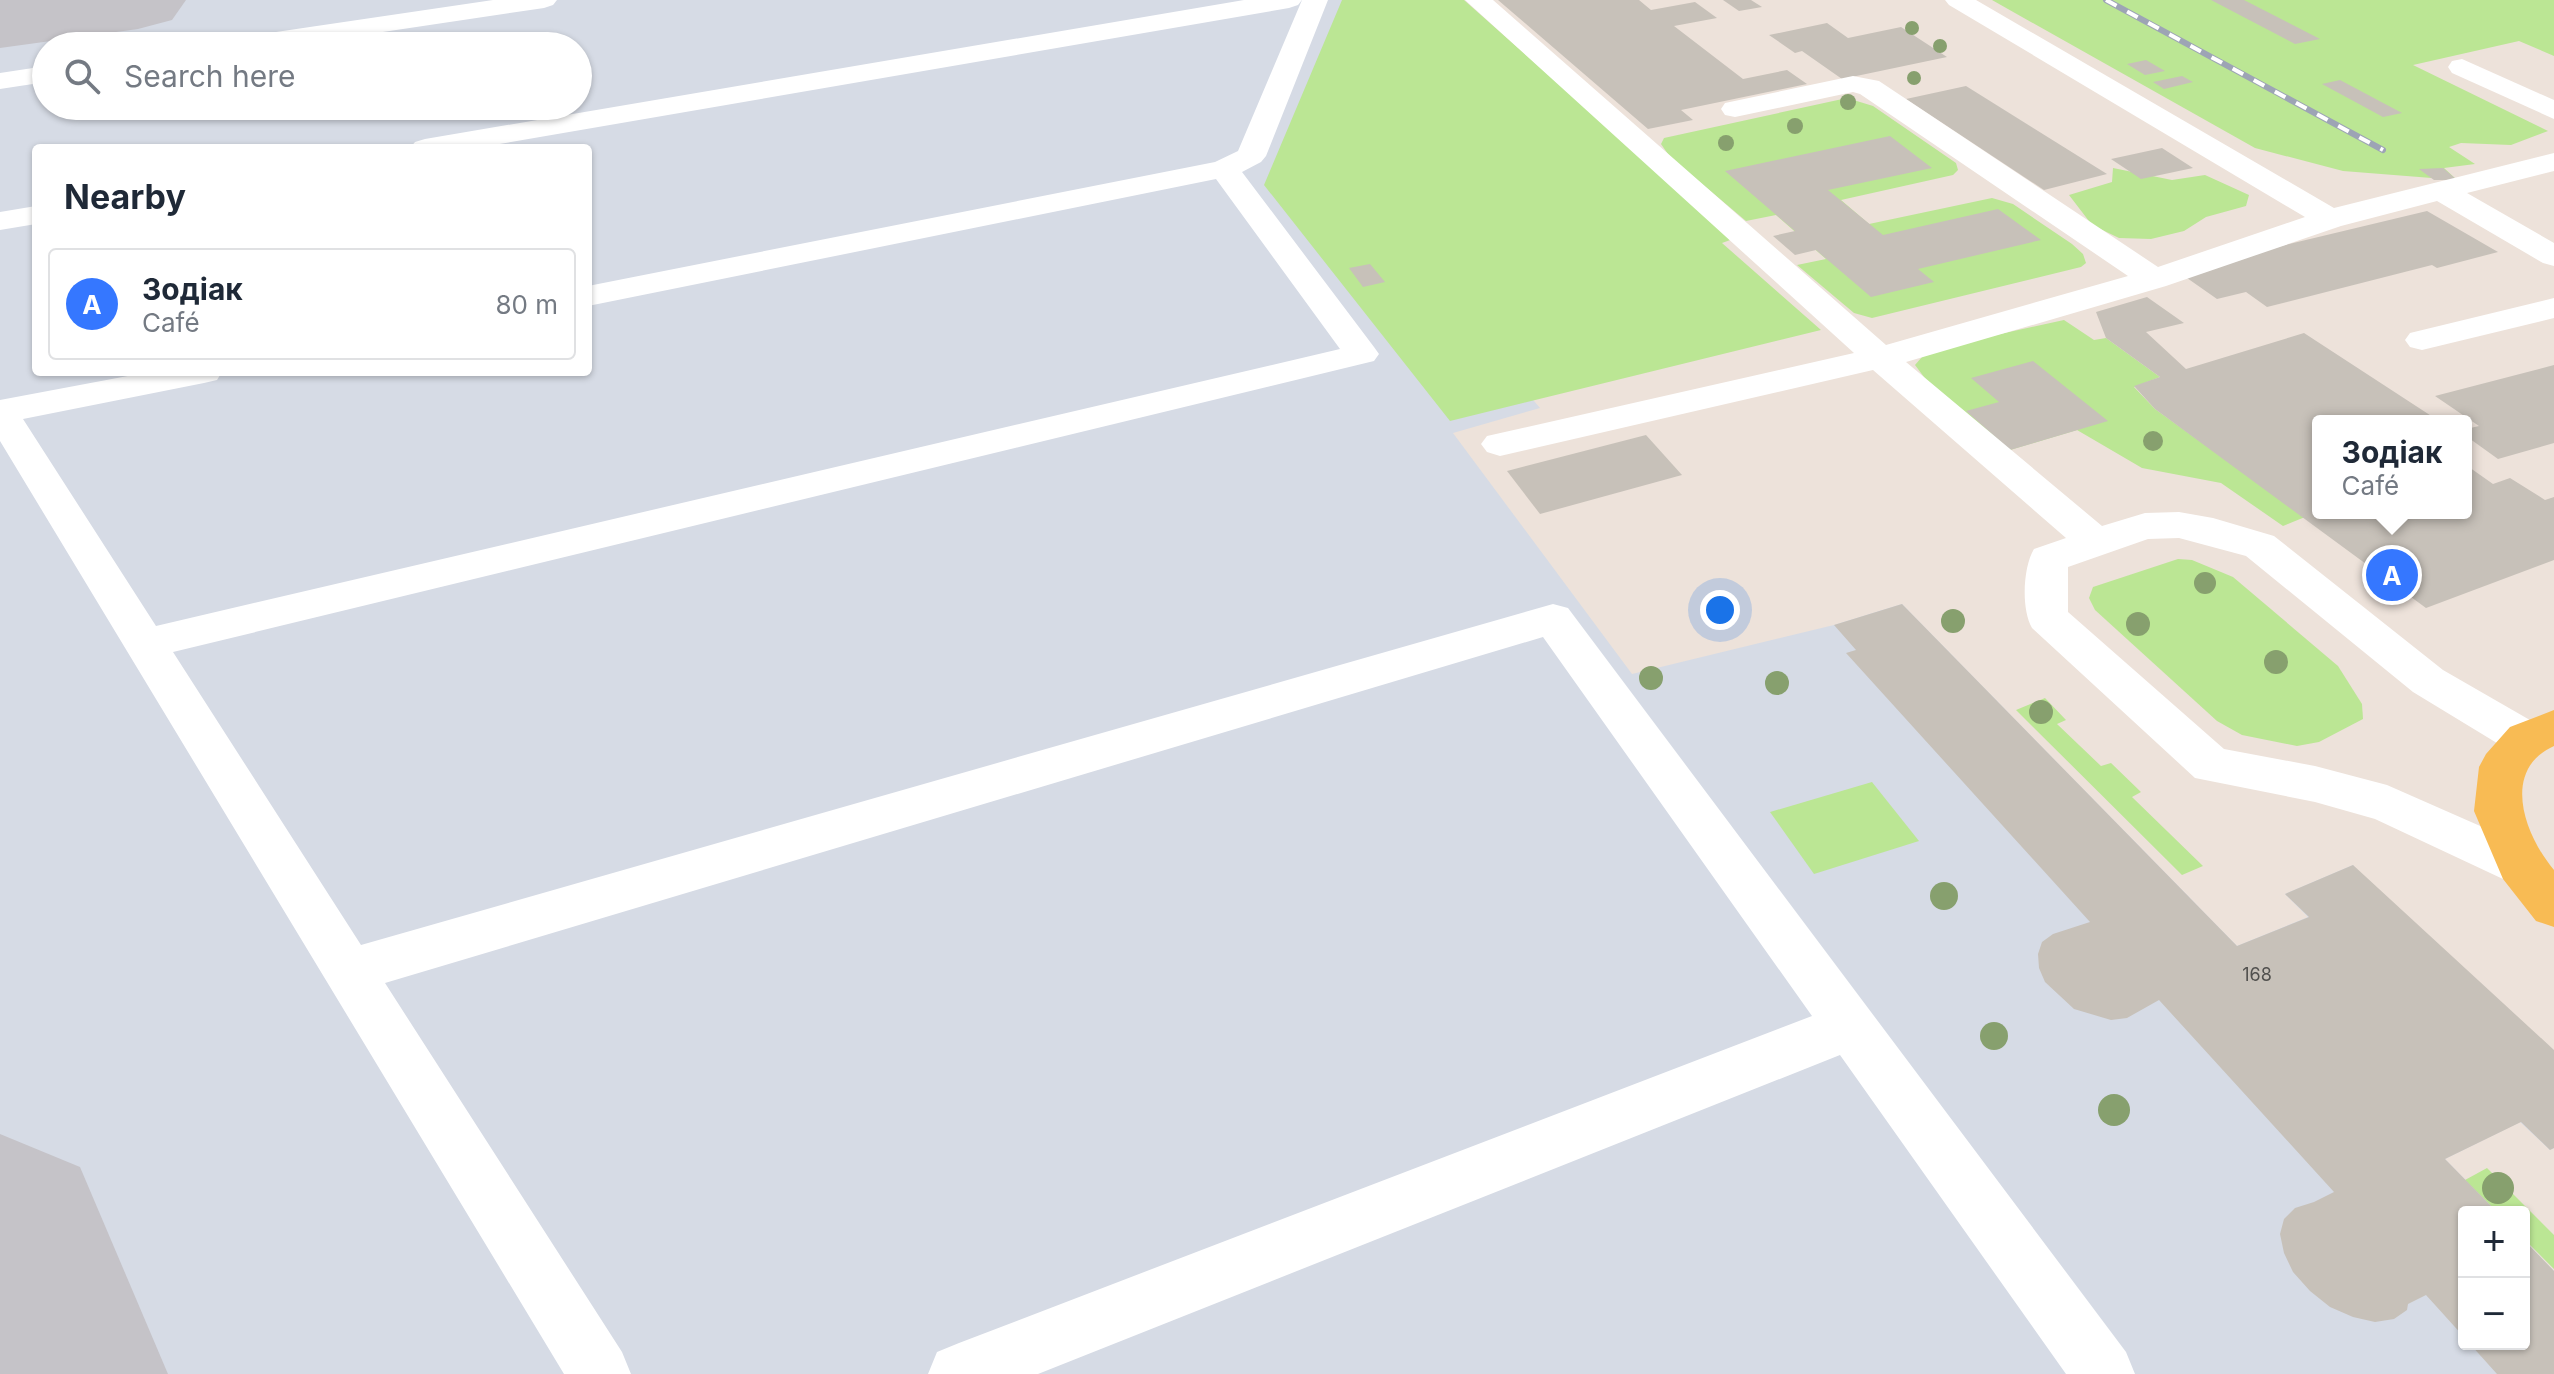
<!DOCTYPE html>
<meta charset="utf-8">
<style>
:root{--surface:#fff;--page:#f2f2f3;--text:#1f2937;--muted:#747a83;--line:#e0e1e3;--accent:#3577ff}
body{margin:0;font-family:Inter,sans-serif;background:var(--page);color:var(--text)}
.controls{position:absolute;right:24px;bottom:24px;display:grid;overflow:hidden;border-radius:8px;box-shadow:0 2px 6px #0004}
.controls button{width:72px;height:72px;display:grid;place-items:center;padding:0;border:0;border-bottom:2px solid var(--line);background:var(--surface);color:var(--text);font:40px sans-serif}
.you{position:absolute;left:1720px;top:610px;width:28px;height:28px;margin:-20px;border:6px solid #fff;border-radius:50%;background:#1a73e8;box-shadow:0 0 0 12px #1a73e833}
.badge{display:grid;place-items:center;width:52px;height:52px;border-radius:50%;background:var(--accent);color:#fff;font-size:26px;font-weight:700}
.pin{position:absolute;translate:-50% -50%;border:4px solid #fff;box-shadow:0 2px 8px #0006}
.popup{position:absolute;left:2312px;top:415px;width:160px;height:104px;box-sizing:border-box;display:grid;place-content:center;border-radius:8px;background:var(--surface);filter:drop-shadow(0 2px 6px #0005);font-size:26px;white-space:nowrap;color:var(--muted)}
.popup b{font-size:30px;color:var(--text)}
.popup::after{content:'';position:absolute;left:50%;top:100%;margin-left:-16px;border:16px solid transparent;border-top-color:var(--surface)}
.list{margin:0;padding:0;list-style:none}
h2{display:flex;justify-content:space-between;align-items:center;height:104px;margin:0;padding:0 32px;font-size:34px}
h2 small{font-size:26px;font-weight:400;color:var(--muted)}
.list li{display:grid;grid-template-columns:52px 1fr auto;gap:24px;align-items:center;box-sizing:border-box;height:112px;margin:0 16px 16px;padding:0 16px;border:2px solid var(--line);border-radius:8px}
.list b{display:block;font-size:30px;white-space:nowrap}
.list p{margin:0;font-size:26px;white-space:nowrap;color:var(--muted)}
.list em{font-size:26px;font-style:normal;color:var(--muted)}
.icon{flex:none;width:44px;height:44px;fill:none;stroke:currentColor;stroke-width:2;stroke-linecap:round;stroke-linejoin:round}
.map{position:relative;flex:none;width:2554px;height:1374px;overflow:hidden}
.search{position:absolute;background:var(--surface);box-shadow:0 2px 6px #0004;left:32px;top:32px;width:560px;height:88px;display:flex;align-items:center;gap:20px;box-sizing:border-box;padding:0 28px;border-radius:44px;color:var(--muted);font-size:30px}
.panel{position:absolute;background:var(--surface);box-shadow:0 2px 6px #0004;left:32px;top:144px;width:560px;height:232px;border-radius:8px}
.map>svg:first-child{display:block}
.airport{fill:#d6dbe5;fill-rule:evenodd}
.green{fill:#bbe694}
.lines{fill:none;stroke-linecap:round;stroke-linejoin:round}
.taxiway{fill:#c5c3c8;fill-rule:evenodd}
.building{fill:#c7c1b9}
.minor{fill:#fff;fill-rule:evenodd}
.major{fill:#f8bb54;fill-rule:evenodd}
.rail-casing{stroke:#9da4b5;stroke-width:6}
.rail{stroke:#fff;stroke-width:4;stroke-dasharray:12;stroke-linecap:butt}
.tree{fill:#87a06e}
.labels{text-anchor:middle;stroke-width:8;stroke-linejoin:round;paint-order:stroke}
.number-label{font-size:18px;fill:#51504e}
</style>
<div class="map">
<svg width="2554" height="1374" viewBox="0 0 2554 1374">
<rect width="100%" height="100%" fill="#ede2da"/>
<path class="airport" d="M0 0H1349L1322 151 1540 408 1453 433 1632 674 1834 625 1902 604 2237 946 2308 917 2285 894 2353 865 2554 1148 2550 1150 2520 1122 2445 1159 2497 1212H2464V1344H2524V1240L2554 1271V1374H0ZM46 46H578V106H46ZM36 148H588V372H36Z"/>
<g class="green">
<path d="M1342 0H1464L1733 239 1722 243 1821 330 1450 421 1264 185Z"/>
<path d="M1992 0H2554V56L2519 41 2413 65 2548 131 2511 145 2461 143 2449 147 2475 164 2444 168 2457 180 2343 171 2255 148Z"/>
<path d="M1847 98 1873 106 1956 163 1958 170 1953 175 1841 200 1869 224 1992 198 2013 204 2072 244 2083 254 2086 263 2081 267 1872 318 1854 313 1797 265 1826 259 1776 215 1746 221 1670 157 1661 144 1664 138Z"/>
<path d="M2113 168 2172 180 2205 175 2249 195 2246 206 2206 217 2184 231 2151 239 2119 238 2092 225 2069 195 2112 182Z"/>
<path d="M2064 320 2094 340 2106 338 2160 377 2134 387 2155 409 2305 517 2283 526 2221 483 2142 468 2077 430 2010 450 1927 381 1915 365 1928 350Z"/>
<path d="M2178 559 2192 560 2233 577 2338 666 2362 704 2363 719 2319 742 2297 746 2242 735 2217 721 2095 610 2089 598 2093 587Z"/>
<path d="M2045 698 2066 720 2057 724 2101 766 2111 763 2141 792 2132 797 2203 866 2182 875 2016 710Z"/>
<path d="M1872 782 1919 841 1814 874 1770 812Z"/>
<path d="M2487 1168 2554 1235V1269L2524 1239V1212H2497L2465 1180Z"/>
</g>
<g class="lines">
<g class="taxiway">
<path d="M0 0H186L172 20 138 29 0 48Z"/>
<path d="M0 1134 80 1167 168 1374H0Z"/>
</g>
</g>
<g class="building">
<path d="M1498 0H1639L1651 10 1695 2 1717 18 1674 26 1743 79 1787 70 1807 84 1681 110 1693 120 1648 129Z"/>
<path d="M1723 0H1751L1762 7 1739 11Z"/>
<path d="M2211 0H2244L2320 39 2295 44Z"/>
<path d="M1827 23 1848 38 1901 27 1947 57 1842 79 1802 51 1795 53 1769 35Z"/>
<path d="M2146 60 2165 71 2145 75 2127 64Z"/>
<path d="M2182 76 2193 82 2164 89 2153 82Z"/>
<path d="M2340 80 2402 113 2383 117 2322 84Z"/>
<path d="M1966 86 2107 174 2044 190 1906 99Z"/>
<path d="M1890 136 1932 168 1828 190 1883 235 1998 209 2041 240 1918 269 1934 282 1871 297 1816 250 1795 255 1773 236 1795 231 1725 171Z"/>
<path d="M2162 148 2193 168 2141 179 2111 159Z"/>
<path d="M2443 168 2457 180H2434L2419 169Z"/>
<path d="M2427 211 2498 252 2437 268 2432 265 2267 307 2246 292 2217 299 2177 271Z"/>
<path d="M1370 264 1385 282 1363 287 1349 268Z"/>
<path d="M2147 297 2184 323 2146 332 2186 369 2304 333 2439 421H2318V513H2466V465L2493 484 2510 478 2545 500 2554 497V560L2426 608 2155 409 2134 386 2160 377 2106 338 2096 312Z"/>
<path d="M2033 361 2108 421 2010 450 1966 411 1999 402 1971 378Z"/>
<path d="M2554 365V443L2498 459 2466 436V429L2479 426 2435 396Z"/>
<path d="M1646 435 1682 475 1540 514 1507 471Z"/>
<path d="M1902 604 2237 946 2309 917 2285 894 2353 865 2554 1050V1148L2550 1150 2521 1122 2445 1159 2497 1212H2464V1337L2426 1295 2408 1304 2407 1310 2394 1319 2375 1322 2353 1317 2330 1307 2310 1291 2293 1272 2284 1253 2280 1234 2284 1219 2295 1208 2314 1202 2334 1192 2159 1000 2127 1018 2111 1020 2074 1009 2045 982 2039 968 2038 954 2042 942 2053 934 2090 922 1846 653 1856 650 1834 625Z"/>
<path d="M2524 1240 2554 1271V1374H2497L2470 1344H2524Z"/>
</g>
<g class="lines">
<g class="minor">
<path d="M493 0H557L553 5 544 8 289 46H223L227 40 236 38Z"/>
<path d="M1244 0H1302L1298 5 1289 8 476 148H410L415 142 425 139Z"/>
<path d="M1302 0H1328L1266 156 1261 162 1242 172 1374 347 1379 354 1374 361 173 652 361 945 1553 604 1568 608 2126 1352 2135 1374H2066L1840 1055 1038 1374H928L937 1352 959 1343 1812 1016 1543 637 385 983 622 1352 631 1374H564L0 441V400L149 372H222L217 380 204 383 23 419 156 626 1340 349 1216 179 588 306V286L1215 162 1238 151Z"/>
<path d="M1465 0H1493L1886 345 2128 276 1860 94 1853 92 1735 117 1725 115 1721 109 1725 103 1853 76 1879 81 2158 267 2305 217 1949 5 1945 0H1976L2334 208 2554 153V171L2467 193 2554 243V266L2543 263 2437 201 2341 226 2166 286 1906 362 2102 526 2145 513 2179 512 2213 518 2274 536 2443 670 2542 727 2549 739 2542 751 2526 756 2510 751 2413 692 2246 556 2179 538 2148 539 2068 567V612L2224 749 2315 766 2387 785 2537 851 2544 865 2537 879 2520 885 2503 879 2375 819 2315 802 2195 778 2032 628C2021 609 2023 567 2034 549L2066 538 1873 370 1500 456 1487 452 1481 444 1487 436 1854 353Z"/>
<path d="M2462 59 2554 100V119L2452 73 2448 67 2452 61Z"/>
<path d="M46 66V82L0 89V73Z"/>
<path d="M36 206V224L0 230V212Z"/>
<path d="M2554 298V318L2422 350 2410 347 2405 340 2410 333Z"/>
</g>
<path class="major" d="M2554 710V746C2500 770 2525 836 2554 870V927L2536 921 2503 879 2474 811 2479 767 2486 754 2510 727Z"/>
<defs>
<path id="rail" d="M2106 0 2383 150"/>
</defs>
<use href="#rail" class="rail-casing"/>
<use href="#rail" class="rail"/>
</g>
<g class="tree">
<circle cx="1912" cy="28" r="7"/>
<circle cx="1940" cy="46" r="7"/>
<circle cx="1914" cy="78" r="7"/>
<circle cx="1848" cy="102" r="8"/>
<circle cx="1795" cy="126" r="8"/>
<circle cx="1726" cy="143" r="8"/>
<circle cx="2153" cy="441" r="10"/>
<circle cx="2205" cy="583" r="11"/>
<circle cx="1953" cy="621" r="12"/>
<circle cx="2138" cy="624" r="12"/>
<circle cx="2276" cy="662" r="12"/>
<circle cx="1651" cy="678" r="12"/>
<circle cx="1777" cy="683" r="12"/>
<circle cx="2041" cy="712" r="12"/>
<circle cx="1944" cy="896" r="14"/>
<circle cx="1994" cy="1036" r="14"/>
<circle cx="2114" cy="1110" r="16"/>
<circle cx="2498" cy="1188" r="16"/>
</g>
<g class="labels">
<g class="number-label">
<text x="2257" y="981">168</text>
</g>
</g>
</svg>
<div class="controls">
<button>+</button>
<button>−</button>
</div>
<div class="you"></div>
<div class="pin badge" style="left:2392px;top:575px">A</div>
<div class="popup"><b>Зодіак</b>Café</div>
<div class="search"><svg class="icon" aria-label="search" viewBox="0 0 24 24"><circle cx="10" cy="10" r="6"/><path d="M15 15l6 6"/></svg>Search here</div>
<section class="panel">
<h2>Nearby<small></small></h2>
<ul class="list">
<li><span class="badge">A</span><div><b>Зодіак</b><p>Café</p></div><em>80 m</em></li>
</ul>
</section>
</div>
